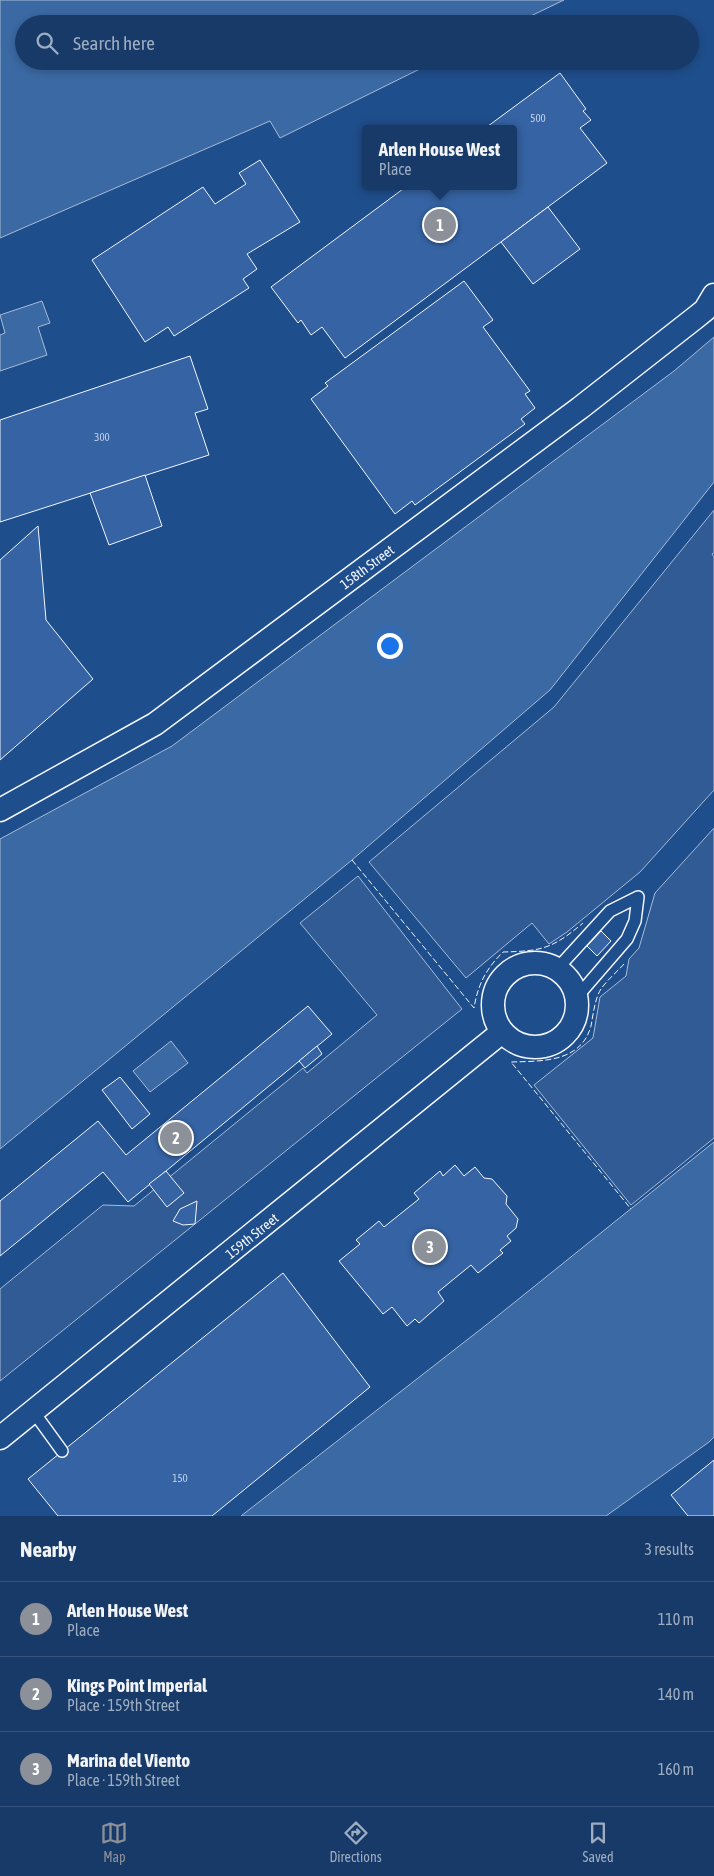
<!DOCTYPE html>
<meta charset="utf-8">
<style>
:root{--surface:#173a69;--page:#20416f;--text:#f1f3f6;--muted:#9eadc0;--line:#36547d;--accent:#8c9099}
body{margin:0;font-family:"Asap Condensed",sans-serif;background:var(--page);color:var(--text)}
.you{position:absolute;left:389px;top:645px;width:18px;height:18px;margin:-12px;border:4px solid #fff;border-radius:50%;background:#1a73e8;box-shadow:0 0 0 8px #1a73e833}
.badge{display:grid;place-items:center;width:32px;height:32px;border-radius:50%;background:var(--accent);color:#fff;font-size:16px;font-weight:700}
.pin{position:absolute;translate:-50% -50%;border:2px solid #fff;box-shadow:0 1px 5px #0006}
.popup{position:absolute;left:362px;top:125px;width:155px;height:65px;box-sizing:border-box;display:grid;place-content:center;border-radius:5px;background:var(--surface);filter:drop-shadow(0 1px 4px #0005);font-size:16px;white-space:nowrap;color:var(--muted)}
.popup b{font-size:19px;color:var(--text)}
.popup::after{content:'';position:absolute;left:50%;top:100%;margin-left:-10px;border:10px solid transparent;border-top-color:var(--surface)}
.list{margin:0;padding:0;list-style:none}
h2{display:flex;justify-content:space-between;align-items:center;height:65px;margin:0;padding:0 20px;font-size:21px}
h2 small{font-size:16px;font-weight:400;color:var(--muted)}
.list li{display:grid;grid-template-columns:32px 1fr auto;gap:15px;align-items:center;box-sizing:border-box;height:75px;padding:0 20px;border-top:1px solid var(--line)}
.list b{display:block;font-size:19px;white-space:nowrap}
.list p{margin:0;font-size:16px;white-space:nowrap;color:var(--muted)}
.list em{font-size:16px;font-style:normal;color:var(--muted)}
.icon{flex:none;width:28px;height:28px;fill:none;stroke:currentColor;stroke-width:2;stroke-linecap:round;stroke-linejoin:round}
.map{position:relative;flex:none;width:714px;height:1516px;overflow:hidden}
.search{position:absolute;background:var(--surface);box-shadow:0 2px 8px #0003;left:15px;right:15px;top:15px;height:55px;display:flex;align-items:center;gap:12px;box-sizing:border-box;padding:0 18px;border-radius:28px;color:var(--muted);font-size:19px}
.sheet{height:290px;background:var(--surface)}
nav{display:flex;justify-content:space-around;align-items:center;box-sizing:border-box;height:70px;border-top:1px solid var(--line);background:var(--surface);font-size:14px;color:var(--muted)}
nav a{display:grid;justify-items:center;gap:2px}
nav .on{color:var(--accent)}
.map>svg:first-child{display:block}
.parking{fill:#305b95;stroke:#a8bbd7}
.water{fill:#3b69a3;stroke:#a8bbd7}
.building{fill:#3563a3;stroke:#f2f6ff}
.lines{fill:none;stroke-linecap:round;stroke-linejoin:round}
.lane-casing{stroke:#f2f6ff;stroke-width:14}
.street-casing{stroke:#f2f6ff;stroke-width:25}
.lane{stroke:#1f4e8c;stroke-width:11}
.street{stroke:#1f4e8c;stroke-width:22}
.fence{stroke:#f2f6ff;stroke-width:1;stroke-dasharray:6 2.5;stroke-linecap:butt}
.labels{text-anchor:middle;stroke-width:4;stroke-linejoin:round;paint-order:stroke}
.number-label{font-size:11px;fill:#c3d1e8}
.street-label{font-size:14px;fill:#f2f6ff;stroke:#1f4e8c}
</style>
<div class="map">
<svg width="714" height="1516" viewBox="0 0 714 1516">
<rect width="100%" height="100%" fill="#1f4e8c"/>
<g class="parking">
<path d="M714 510V553L712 554 714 557V790L640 872 567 932 549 944 532 923 466 978 369 862 554 707Z"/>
<path d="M714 828V1138L631 1205 534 1085 593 1038 600 997 626 976 629 959 639 948 655 893Z"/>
<path d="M358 876 462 1009 0 1381V1289L103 1205 134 1206 303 1068 307 1073 377 1015 300 923Z"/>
</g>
<g class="water">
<path d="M0 0H564L514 24H24V61H436L280 138 270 121 0 238Z"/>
<path d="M42 301 50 323 38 327 47 355 0 371V335L5 333 0 315Z"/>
<path d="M714 337V482L550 690 352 860 0 1149V839L172 746 674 371Z"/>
<path d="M171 1041 188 1063 150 1092 133 1071Z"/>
<path d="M714 1142V1437L709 1442 606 1516H241L490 1322Z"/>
</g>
<g class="building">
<path d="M560 73 586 109 583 111 591 120 580 128 607 163 345 358 322 327 311 335 301 320 298 323 271 287 407 186H514V129H484Z"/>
<path d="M260 160 300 222 247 254 257 269 243 279 249 288 174 336 168 327 145 342 92 260 203 187 215 204 246 184 239 173Z"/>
<path d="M548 207 580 249 533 284 501 242Z"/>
<path d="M464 281 493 320 483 327 530 391 525 394 535 408 521 419 525 424 415 505 412 501 395 514 311 399 328 386 325 383Z"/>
<path d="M190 356 208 409 195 413 209 455 0 522V420Z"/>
<path d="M145 475 162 526 109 545 90 493Z"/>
<path d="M38 526 46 620 93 679 0 760V560Z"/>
<path d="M601 931 611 941 597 956 587 946Z"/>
<path d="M308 1006 332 1034 166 1171 128 1202 103 1172 0 1256V1201L98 1121 126 1155Z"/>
<path d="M317 1046 322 1054 305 1068 299 1061Z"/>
<path d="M120 1077 150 1114 132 1129 102 1090Z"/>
<path d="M455 1165 464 1176 475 1167 484 1178 492 1179 507 1196 506 1204 518 1219 516 1228 507 1236 511 1241 500 1250 503 1253 478 1273 471 1265 438 1292 444 1301 419 1323 415 1319 407 1326 392 1307 383 1314 339 1261 360 1244 356 1240 379 1221 384 1227 419 1199 414 1193 440 1171 443 1176Z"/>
<path d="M166 1171 184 1193 167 1207 149 1184Z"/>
<path d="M197 1201 195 1224 183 1225 173 1221 180 1209Z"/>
<path d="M283 1273 370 1387 212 1516H58L28 1479Z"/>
<path d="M714 1460V1516H688L671 1495Z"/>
</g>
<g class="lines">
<defs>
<g id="lane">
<path d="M557 969 610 911 638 897 635 921 627 939 576 998"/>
<path d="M33 1411 62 1451"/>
</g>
<g id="street">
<path d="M0 810 155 724 580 408 695 318 705 310 714 295"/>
<circle cx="535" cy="1005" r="42"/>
<path d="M0 1438 502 1032"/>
</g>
</defs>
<use href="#lane" class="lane-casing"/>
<use href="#street" class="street-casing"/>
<use href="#lane" class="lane"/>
<use href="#street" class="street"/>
<g class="fence">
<path d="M352 860 474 1008C478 984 486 969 503 952 542 951 552 949 583 923"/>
<path d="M624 964C617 972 607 980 601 989 595 998 593 1015 591 1026 581 1063 541 1061 511 1062L631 1209"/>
</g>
</g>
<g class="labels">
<g class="number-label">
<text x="538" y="122">500</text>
<text x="102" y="441">300</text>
<text x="180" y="1482">150</text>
</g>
<g class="street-label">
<text transform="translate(367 567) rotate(-37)" y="5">158th Street</text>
<text transform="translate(252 1236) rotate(-39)" y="5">159th Street</text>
</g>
</g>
</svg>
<div class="you"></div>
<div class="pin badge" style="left:440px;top:225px">1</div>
<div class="popup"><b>Arlen House West</b>Place</div>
<div class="pin badge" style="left:176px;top:1138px">2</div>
<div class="pin badge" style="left:430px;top:1247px">3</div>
<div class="search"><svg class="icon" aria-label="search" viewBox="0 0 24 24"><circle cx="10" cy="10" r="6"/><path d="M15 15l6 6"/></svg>Search here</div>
</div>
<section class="sheet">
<h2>Nearby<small>3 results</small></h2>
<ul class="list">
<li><span class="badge">1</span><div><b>Arlen House West</b><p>Place</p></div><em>110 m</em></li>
<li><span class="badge">2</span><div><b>Kings Point Imperial</b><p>Place · 159th Street</p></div><em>140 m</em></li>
<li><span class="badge">3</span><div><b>Marina del Viento</b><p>Place · 159th Street</p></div><em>160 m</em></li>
</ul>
</section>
<nav>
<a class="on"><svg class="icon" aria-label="map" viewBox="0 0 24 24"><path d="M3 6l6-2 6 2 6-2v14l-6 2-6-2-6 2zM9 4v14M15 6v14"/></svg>Map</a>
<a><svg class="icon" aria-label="directions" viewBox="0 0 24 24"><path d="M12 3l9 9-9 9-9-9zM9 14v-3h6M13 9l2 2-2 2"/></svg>Directions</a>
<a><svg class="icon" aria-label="saved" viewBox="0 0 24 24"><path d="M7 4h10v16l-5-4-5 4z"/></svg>Saved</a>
</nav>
